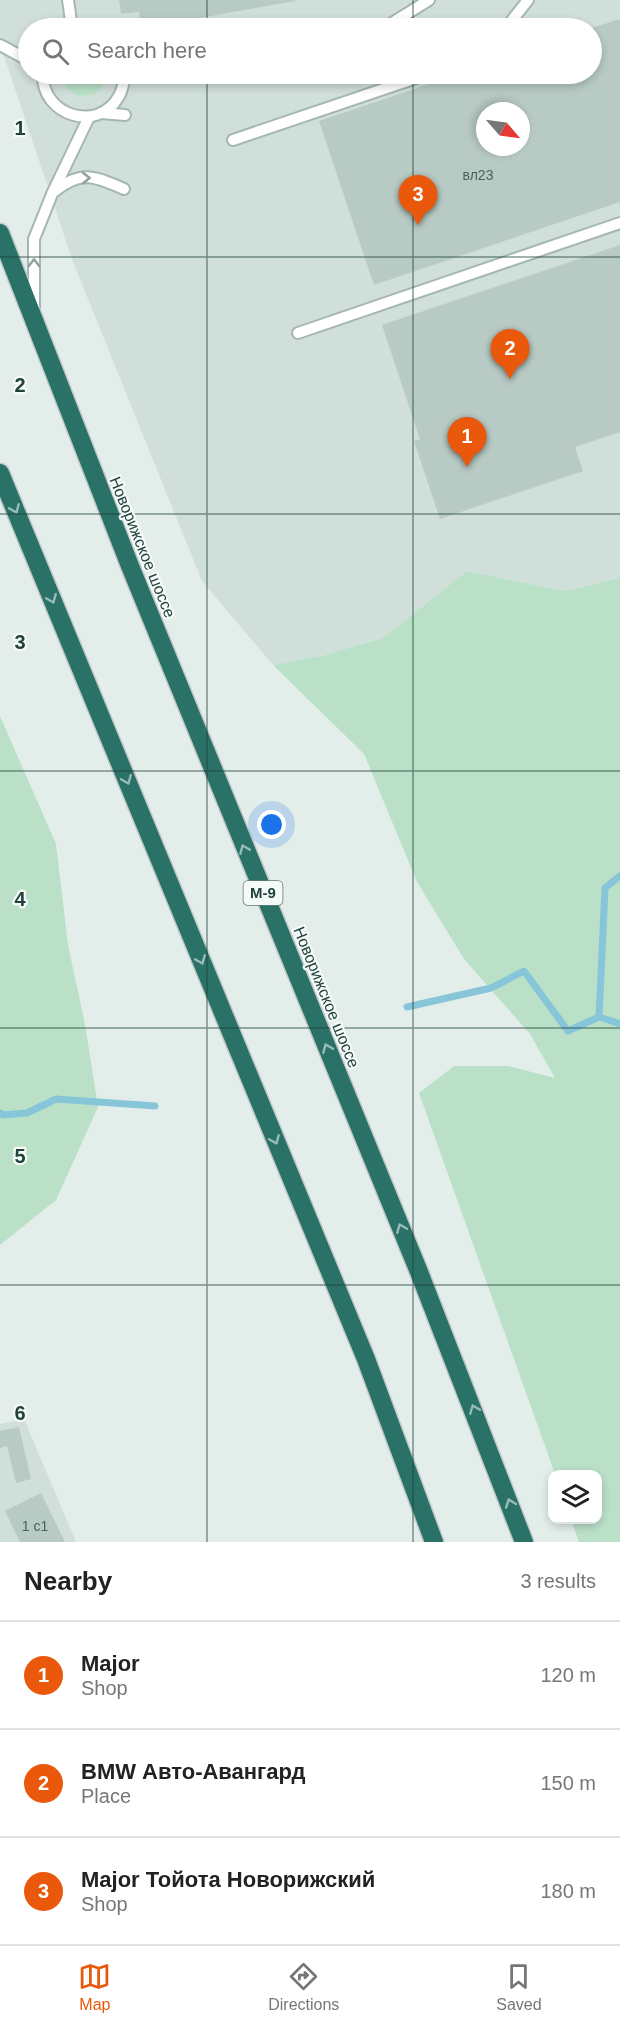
<!DOCTYPE html>
<meta charset="utf-8">
<style>
:root{--surface:#fff;--page:#f2f2f2;--text:#222;--muted:#767676;--line:#e0e0e0;--accent:#ea580c}
body{margin:0;font-family:Helvetica,sans-serif;background:var(--page);color:var(--text)}
.controls{position:absolute;right:18px;bottom:18px;display:grid;overflow:hidden;border-radius:12px;box-shadow:0 3px 9px #0003}
.controls button{width:54px;height:54px;display:grid;place-items:center;padding:0;border:0;border-bottom:2px solid var(--line);background:var(--surface);color:var(--text);font:30px sans-serif}
.compass{position:absolute;left:476px;top:102px;width:54px;height:54px;border-radius:50%;background:var(--surface);box-shadow:0 3px 9px #0003;rotate:118deg}
.you{position:absolute;left:272px;top:825px;width:21px;height:21px;margin:-15px;border:4px solid #fff;border-radius:50%;background:#1a73e8;box-shadow:0 0 0 9px #1a73e833}
.badge{display:grid;place-items:center;width:39px;height:39px;border-radius:50%;background:var(--accent);color:#fff;font-size:20px;font-weight:700}
.pin{position:absolute;translate:-50% -50px;filter:drop-shadow(0 2px 3px #0008)}
.pin::after{content:'';position:absolute;top:32px;width:21px;height:18px;background:inherit;clip-path:polygon(0 0,100% 0,50% 100%)}
.list{margin:0;padding:0;list-style:none}
h2{display:flex;justify-content:space-between;align-items:center;height:78px;margin:0;padding:0 24px;font-size:26px}
h2 small{font-size:20px;font-weight:400;color:var(--muted)}
.list li{display:grid;grid-template-columns:39px 1fr auto;gap:18px;align-items:center;box-sizing:border-box;height:108px;padding:0 24px;border-top:2px solid var(--line)}
.list b{display:block;font-size:22px;white-space:nowrap}
.list p{margin:0;font-size:20px;white-space:nowrap;color:var(--muted)}
.list em{font-size:20px;font-style:normal;color:var(--muted)}
.icon{flex:none;width:33px;height:33px;fill:none;stroke:currentColor;stroke-width:2;stroke-linecap:round;stroke-linejoin:round}
.map{position:relative;flex:none;width:620px;height:1542px;overflow:hidden}
.search{position:absolute;background:var(--surface);box-shadow:0 3px 9px #0003;left:18px;right:18px;top:18px;height:66px;display:flex;align-items:center;gap:15px;box-sizing:border-box;padding:0 21px;border-radius:33px;color:var(--muted);font-size:22px}
.sheet{height:402px;background:var(--surface)}
nav{display:flex;justify-content:space-around;align-items:center;box-sizing:border-box;height:84px;border-top:2px solid var(--line);background:var(--surface);font-size:16px;color:var(--muted)}
nav a{display:grid;justify-items:center;gap:3px}
nav .on{color:var(--accent)}
.map>svg:first-child{display:block}
.built{fill:#d1dfda;fill-rule:evenodd}
.green{fill:#bae1c8}
.lines{fill:none;stroke-linecap:round;stroke-linejoin:round}
.stream{stroke:#87c5d8;stroke-width:7}
.building{fill:#b8cac4;fill-rule:evenodd}
.lane-casing{stroke:#a5b7b2;stroke-width:14}
.highway-casing{stroke:#c1cac8;stroke-width:21}
.lane{stroke:#fff;stroke-width:10}
.highway{stroke:#2a7168;stroke-width:18}
.oneway{stroke:#90a09e}
.oneway2{stroke:#9abcb7}
.grid{fill:none;stroke:#21423c;stroke-width:1.5;stroke-opacity:0.55}
.labels{text-anchor:middle;stroke-width:4.5;stroke-linejoin:round;paint-order:stroke}
.number-label{font-size:14px;fill:#47645e}
.shield{fill:#f5faf8;stroke:#617974;stroke-width:1.5}
.shield-label{font-size:15px;font-weight:bold;fill:#21423c}
.street-label{font-size:16px;fill:#21423c;stroke:#f5faf8}
.grid-label{font-size:20px;text-anchor:middle;font-weight:bold;fill:#21423c;stroke:#f5faf8;stroke-width:4.5;stroke-linejoin:round;paint-order:stroke}
</style>
<div class="map">
<svg width="620" height="1542" viewBox="0 0 620 1542">
<rect width="100%" height="100%" fill="#e3eeea"/>
<g class="built">
<path d="M0 0H620V578L564 591 467 571 383 638 325 655 273 665 202 581 73 262 0 44ZM28 28H592V74H28ZM485 111H521V147H485Z"/>
<path d="M24 1419 76 1542H0V1424Z"/>
</g>
<g class="green">
<path d="M62 74H106L103 86 97 93 80 97 66 88Z"/>
<path d="M467 571 564 591 620 578V1542H579L571 1520H598V1474H555L419 1093 454 1066H508L555 1078 530 1034 464 959 417 882 364 754 273 665 325 655 383 638Z"/>
<path d="M0 716 56 844 68 945 85 1024 98 1107 56 1200 0 1245Z"/>
</g>
<g class="lines">
<g class="stream">
<path d="M407 1007 491 988 524 971 568 1031 599 1017 620 1024"/>
<path d="M599 1017 605 888 620 876"/>
<path d="M0 1113 3 1115 27 1113 56 1099 155 1106"/>
</g>
</g>
<g class="building">
<path d="M119 0H295V1L142 28 139 12 121 14Z"/>
<path d="M620 19V202L374 285 319 121 459 74H592V28ZM485 111H521V147H485Z"/>
<path d="M620 245V432L575 447 583 471 440 519 414 441 420 439 382 325Z"/>
<path d="M19 1427 31 1479 16 1483 7 1446 0 1448V1431Z"/>
<path d="M41 1493 65 1542H20L5 1511Z"/>
</g>
<g class="lines">
<defs>
<g id="lane">
<path d="M68 0 72 28"/>
<path d="M384 28 429 0"/>
<path d="M506 28 528 0"/>
<path d="M0 45 28 60"/>
<path d="M43 74C41 115 98 134 119 96 123 89 124 81 125 74"/>
<path d="M101 113 125 115"/>
<path d="M233 140 428 74"/>
<path d="M55 191C80 170 95 176 124 189"/>
<path d="M34 309V239L52 194 89 117"/>
<path d="M298 333 620 223"/>
</g>
<g id="highway">
<path d="M0 233 130 566 419 1272 524 1542"/>
<path d="M0 473 366 1359 434 1542"/>
</g>
</defs>
<use href="#lane" class="lane-casing"/>
<use href="#highway" class="highway-casing"/>
<use href="#lane" class="lane"/>
<use href="#highway" class="highway"/>
</g>
<defs><path id="oneway-chevron" d="M-2-3.5L2.5 0L-2 3.5" fill="none" stroke-width="1.6" stroke-linecap="round" stroke-linejoin="round" transform="scale(1.5)"/></defs>
<g class="oneway">
<use href="#oneway-chevron" transform="translate(86 178)"/>
<use href="#oneway-chevron" transform="translate(34 263) rotate(-90)"/>
</g>
<g class="oneway2">
<use href="#oneway-chevron" transform="translate(15 509) rotate(67)"/>
<use href="#oneway-chevron" transform="translate(52 599) rotate(68)"/>
<use href="#oneway-chevron" transform="translate(127 780) rotate(68)"/>
<use href="#oneway-chevron" transform="translate(244 849) rotate(-113)"/>
<use href="#oneway-chevron" transform="translate(201 960) rotate(68)"/>
<use href="#oneway-chevron" transform="translate(327 1048) rotate(-112)"/>
<use href="#oneway-chevron" transform="translate(275 1140) rotate(67)"/>
<use href="#oneway-chevron" transform="translate(401 1228) rotate(-112)"/>
<use href="#oneway-chevron" transform="translate(474 1409) rotate(-112)"/>
<use href="#oneway-chevron" transform="translate(510 1503) rotate(-110)"/>
</g>
<path class="grid" d="M207 0V28M413 0V28M207 74V1542M413 74V1542M0 257H620M0 514H620M0 771H620M0 1028H620M0 1285H620"/>
<g class="labels">
<g class="number-label">
<text x="478" y="180">вл23</text>
<text x="35" y="1531">1 с1</text>
</g>
<rect class="shield" x="243.5" y="881" width="39" height="24" rx="4.5"/>
<g class="shield-label">
<text x="263" y="898">М-9</text>
</g>
<g class="street-label">
<text transform="translate(143 547) rotate(68)" y="6">Новорижское шоссе</text>
<text transform="translate(327 997) rotate(68)" y="6">Новорижское шоссе</text>
</g>
</g>
<g class="grid-label">
<text x="20" y="135">1</text>
<text x="20" y="392">2</text>
<text x="20" y="649">3</text>
<text x="20" y="906">4</text>
<text x="20" y="1163">5</text>
<text x="20" y="1420">6</text>
</g>
</svg>
<div class="controls">
<button><svg class="icon" aria-label="layers" viewBox="0 0 24 24"><path d="M12 4l9 5-9 5-9-5zM3 14l9 5 9-5"/></svg></button>
</div>
<svg class="compass" viewBox="-18 -18 36 36"><path d="M0-13l5 13h-10z" fill="#e53935"/><path d="M0 13l5-13h-10z" fill="#767676"/></svg>
<div class="you"></div>
<div class="pin badge" style="left:467px;top:467px">1</div>
<div class="pin badge" style="left:510px;top:379px">2</div>
<div class="pin badge" style="left:418px;top:225px">3</div>
<div class="search"><svg class="icon" aria-label="search" viewBox="0 0 24 24"><circle cx="10" cy="10" r="6"/><path d="M15 15l6 6"/></svg>Search here</div>
</div>
<section class="sheet">
<h2>Nearby<small>3 results</small></h2>
<ul class="list">
<li><span class="badge">1</span><div><b>Major</b><p>Shop</p></div><em>120 m</em></li>
<li><span class="badge">2</span><div><b>BMW Авто-Авангард</b><p>Place</p></div><em>150 m</em></li>
<li><span class="badge">3</span><div><b>Major Тойота Новорижский</b><p>Shop</p></div><em>180 m</em></li>
</ul>
</section>
<nav>
<a class="on"><svg class="icon" aria-label="map" viewBox="0 0 24 24"><path d="M3 6l6-2 6 2 6-2v14l-6 2-6-2-6 2zM9 4v14M15 6v14"/></svg>Map</a>
<a><svg class="icon" aria-label="directions" viewBox="0 0 24 24"><path d="M12 3l9 9-9 9-9-9zM9 14v-3h6M13 9l2 2-2 2"/></svg>Directions</a>
<a><svg class="icon" aria-label="saved" viewBox="0 0 24 24"><path d="M7 4h10v16l-5-4-5 4z"/></svg>Saved</a>
</nav>
